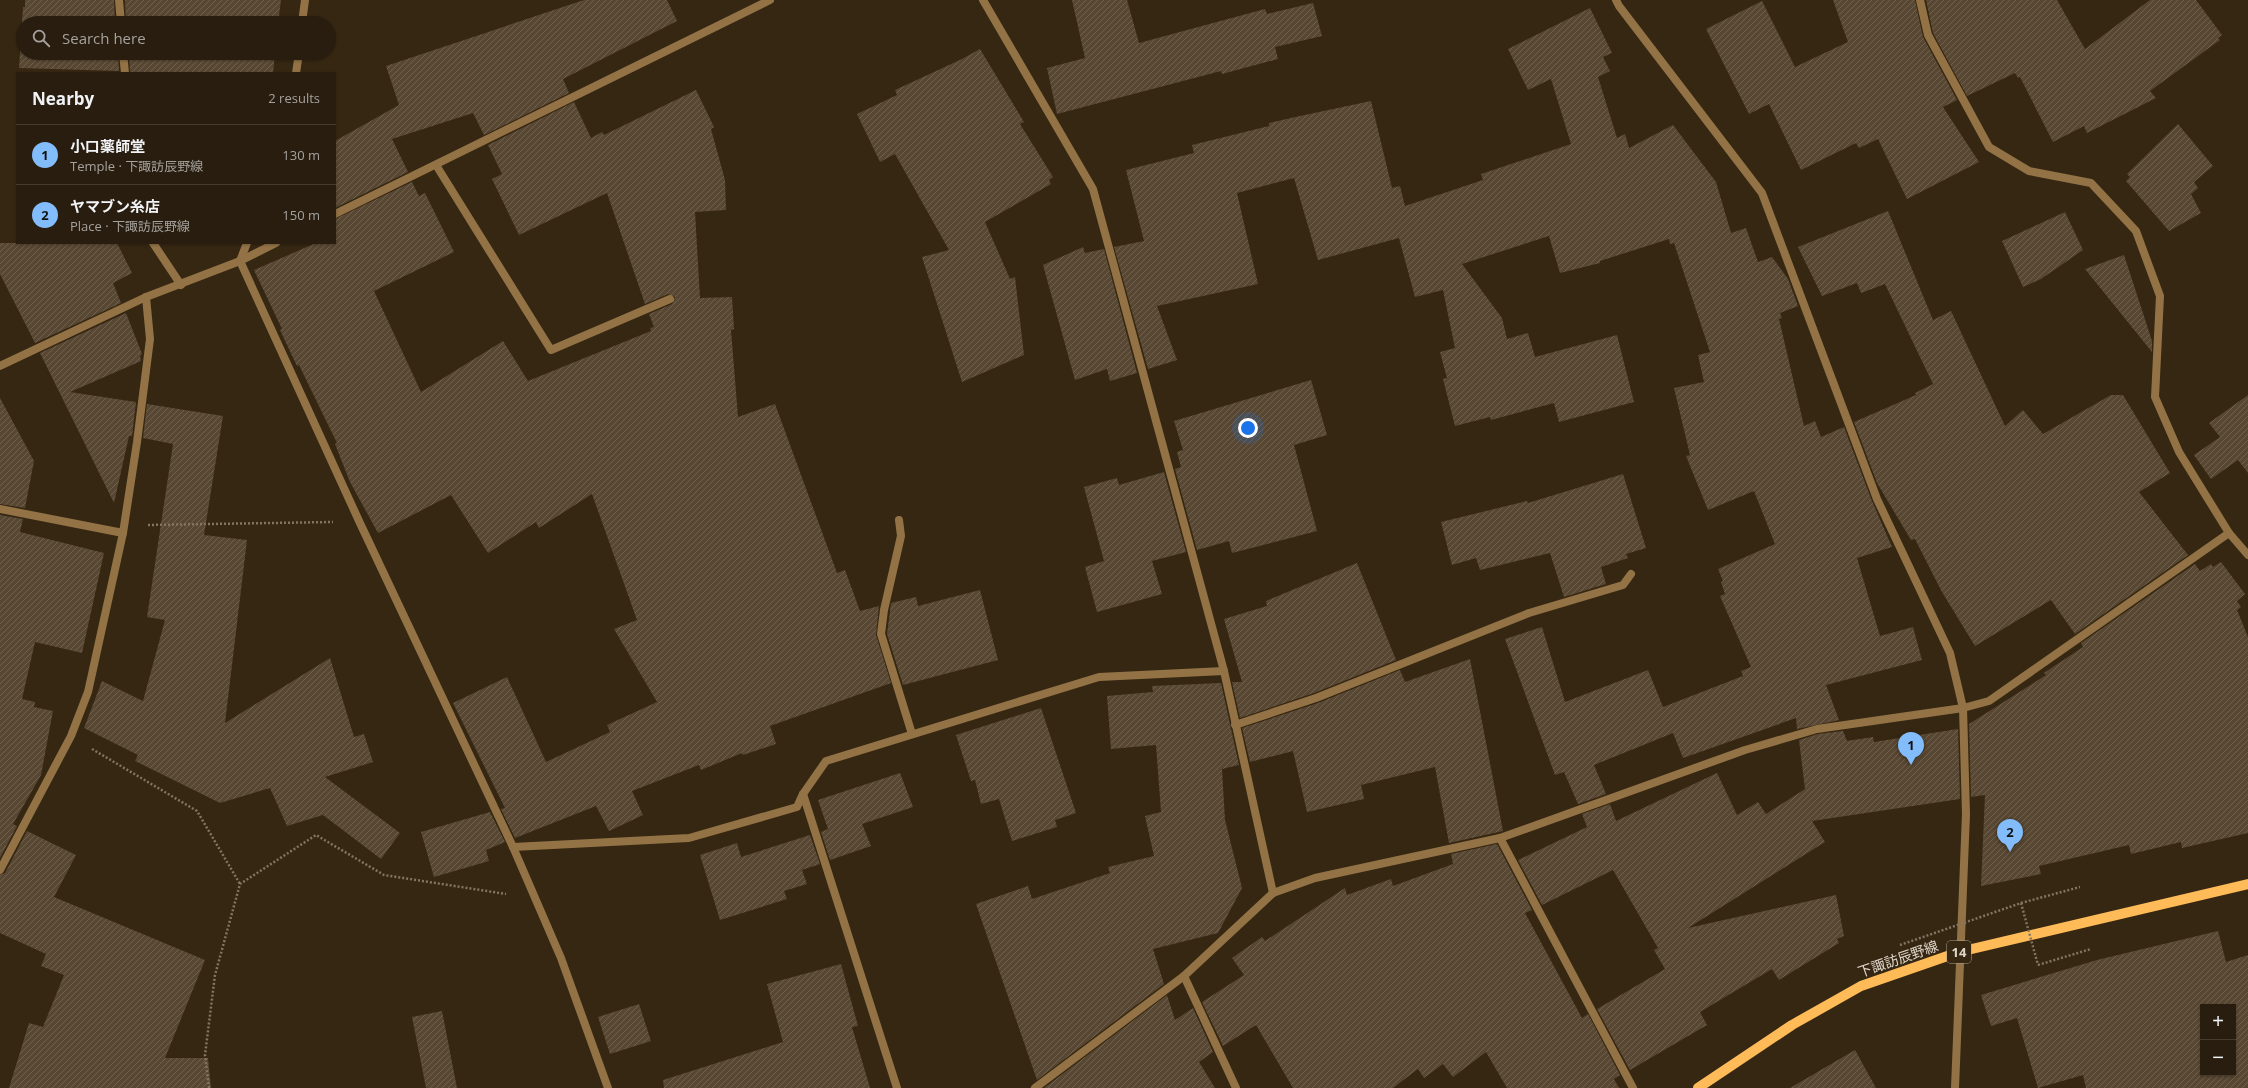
<!DOCTYPE html>
<meta charset="utf-8">
<style>
:root{--surface:#281d0e;--page:#302617;--text:#f1f3f6;--muted:#a5a29e;--line:#443b2e;--accent:#83bcfb}
body{margin:0;font-family:"Open Sans","Noto Sans JP",sans-serif;background:var(--page);color:var(--text)}
.controls{position:absolute;right:12px;bottom:12px;display:grid;overflow:hidden;border-radius:0px;box-shadow:0 1px 3px #0004}
.controls button{width:36px;height:36px;display:grid;place-items:center;padding:0;border:0;border-bottom:1px solid var(--line);background:var(--surface);color:var(--text);font:20px sans-serif}
.you{position:absolute;left:1248px;top:428px;width:14px;height:14px;margin:-10px;border:3px solid #fff;border-radius:50%;background:#1a73e8;box-shadow:0 0 0 6px #1a73e833}
.badge{display:grid;place-items:center;width:26px;height:26px;border-radius:50%;background:var(--accent);color:#111;font-size:13px;font-weight:700}
.pin{position:absolute;translate:-50% -33px;filter:drop-shadow(0 1px 2px #0008)}
.pin::after{content:'';position:absolute;top:21px;width:14px;height:12px;background:inherit;clip-path:polygon(0 0,100% 0,50% 100%)}
.list{margin:0;padding:0;list-style:none}
h2{display:flex;justify-content:space-between;align-items:center;height:52px;margin:0;padding:0 16px;font-size:17px}
h2 small{font-size:13px;font-weight:400;color:var(--muted)}
.list li{display:grid;grid-template-columns:26px 1fr auto;gap:12px;align-items:center;box-sizing:border-box;height:60px;padding:0 16px;border-top:1px solid var(--line)}
.list b{display:block;font-size:15px;white-space:nowrap}
.list p{margin:0;font-size:13px;white-space:nowrap;color:var(--muted)}
.list em{font-size:13px;font-style:normal;color:var(--muted)}
.icon{flex:none;width:22px;height:22px;fill:none;stroke:currentColor;stroke-width:2;stroke-linecap:round;stroke-linejoin:round}
.map{position:relative;flex:none;width:2248px;height:1088px;overflow:hidden}
.search{position:absolute;background:var(--surface);box-shadow:0 1px 3px #0004;left:16px;top:16px;width:320px;height:44px;display:flex;align-items:center;gap:10px;box-sizing:border-box;padding:0 14px;border-radius:22px;color:var(--muted);font-size:15px}
.panel{position:absolute;background:var(--surface);box-shadow:0 1px 3px #0004;left:16px;top:72px;width:320px;height:172px;border-radius:0px}
.map>svg:first-child{display:block}
.building{fill:url(#building-hatch);fill-rule:evenodd}
.lines{fill:none;stroke-linecap:round;stroke-linejoin:round}
.path{stroke:#827564;stroke-width:2.5;stroke-dasharray:2 2;stroke-linecap:butt}
.lane{stroke:#937346;stroke-width:8}
.street{stroke:#937346;stroke-width:8}
.primary{stroke:#ffbb58;stroke-width:10}
.path-bridge{stroke:#827564;stroke-width:2.5;stroke-dasharray:2 2;stroke-linecap:butt}
.labels{text-anchor:middle;stroke-width:3;stroke-linejoin:round;paint-order:stroke}
.shield{fill:#362712;stroke:#ada293;stroke-width:1}
.shield-label{font-size:13px;font-weight:bold;fill:#e0d6ca}
.street-label{font-size:14px;fill:#e0d6ca;stroke:#362712}
</style>
<div class="map">
<svg width="2248" height="1088" viewBox="0 0 2248 1088">
<defs>
<pattern id="building-hatch" width="6" height="6" patternUnits="userSpaceOnUse"><rect width="6" height="6" fill="#584732"/><path d="M-1 1l2-2M0 6l6-6M5 7l2-2" fill="none" stroke="#70614e"/></pattern>
</defs>
<rect width="100%" height="100%" fill="#362712"/>
<g class="building">
<path d="M25 0H114L115 23H23V53H118L119 71 19 68 23 7H25Z"/>
<path d="M125 0H281L278 23H126Z"/>
<path d="M584 0H667L677 21 563 79 569 93 484 135 473 113 392 139 408 172 335 208V141L399 105 386 66Z"/>
<path d="M1072 0H1127L1139 43 1265 9 1267 14 1313 3 1322 36 1275 47 1278 59 1222 74 1221 71 1057 114 1047 68 1085 58Z"/>
<path d="M1833 0H1915L1923 37 1957 100 1943 107 1979 162 1907 199 1878 139 1859 148 1856 143 1801 170 1769 104 1749 114 1706 29 1762 1 1795 67 1848 42Z"/>
<path d="M1926 0H2057L2085 49 2150 0H2196L2222 35 2218 38 2220 40 2150 91 2156 98 2087 133 2084 126 2053 142 2020 77 2018 78 2015 73 1967 96 1933 33Z"/>
<path d="M1590 8 1612 53 1603 57 1610 71 1598 77 1617 138 1625 134 1629 148 1673 125 1716 182 1731 233 1746 228 1758 262 1772 257 1788 279 1798 306 1780 313 1782 318 1779 319 1804 426 1815 421 1821 437 1844 427 1872 501 1892 547 1857 558 1880 636 1913 627 1922 660 1826 685 1839 720 1797 729 1796 718 1683 758 1673 733 1594 765 1606 794 1578 804 1564 772 1555 775 1505 639 1542 627 1565 702 1648 670 1663 707 1743 676 1741 671 1751 667 1720 596 1725 594 1721 582 1723 581 1718 569 1775 544 1754 491 1708 510 1686 456 1690 455 1674 388 1704 382 1698 355 1710 352 1674 243 1670 244 1669 239 1600 261V263L1560 273 1549 236 1462 264 1502 318 1507 339 1528 333 1535 357 1617 335 1634 402 1559 422 1554 403 1491 420 1490 417 1455 426 1443 379 1447 378 1440 352 1455 348 1443 290 1415 297 1399 238 1318 260 1294 178 1237 193 1258 284 1157 306 1177 360 1148 369 1114 247 1144 241 1126 170 1194 153 1192 145 1269 126V123L1300 116 1371 101 1392 188 1400 186 1405 206 1483 180 1481 174 1571 144 1551 79 1528 90 1508 49Z"/>
<path d="M980 49 1024 122 1020 124 1053 177 1049 180 1051 184 985 222 1010 279 1015 277 1024 355 962 382 922 257 949 250 895 154 880 162 857 114 897 95 895 90 962 59Z"/>
<path d="M129 53H275L273 73H138L130 72Z"/>
<path d="M696 90 714 127 711 129 725 180 726 210 695 212 700 298 732 297 734 329 731 330 738 417 775 404 837 573 845 570 860 611 879 606 876 635 891 683 770 726 776 744 743 755 742 753 701 770 699 765 632 791 643 815 609 831 596 806 515 838 501 809 505 808 453 703 507 677 546 762 610 732 607 725 657 702 614 629 637 620 592 494 539 528 536 522 488 553 451 495 378 533 350 482 335 444 337 443 299 365 297 366 280 330 282 329 254 270 316 243H335V219L412 182 419 196 425 193 454 252 374 291 421 392 503 341 528 381 651 331 650 328 654 327 649 314 672 304 675 297 668 294 645 304 607 193 519 235 492 179 502 174 488 145 574 102 591 138 602 132 604 135Z"/>
<path d="M2178 124 2213 166 2194 182 2198 188 2191 194 2201 213 2169 231 2126 181 2130 177 2127 174Z"/>
<path d="M1888 211 1933 320 1951 311 2005 426 2023 410 2043 434 2111 395H2123L2170 473 2139 492 2188 555 2075 634 2051 600 1975 646 1942 592 1915 539 1911 540 1877 483 1854 422 1916 395 1915 393 1933 384 1885 284 1861 293 1857 283 1822 296 1798 247Z"/>
<path d="M2065 212 2083 250 2041 279 2023 287 2002 241Z"/>
<path d="M0 243H117L132 273 113 283 121 303 35 343 0 274Z"/>
<path d="M1083 247 1085 253 1104 249 1137 373 1110 381 1107 369 1075 380 1043 265Z"/>
<path d="M2124 255 2152 341V352L2085 269Z"/>
<path d="M126 313 142 354 140 356 141 361 70 392 136 402 132 436H129L114 503 40 353Z"/>
<path d="M1311 380 1327 435 1294 445 1317 531 1232 553 1229 541 1197 550 1175 469 1181 467 1177 452 1183 450 1174 421Z"/>
<path d="M2248 395V473L2238 460 2211 479 2194 455 2220 437 2209 423Z"/>
<path d="M0 398 34 461 25 508 0 504Z"/>
<path d="M147 404 223 416 204 535 247 540 225 723 330 658 354 737 364 734 373 762 325 777 400 833 381 859 323 815 287 826 270 788 220 803 135 761 138 755 84 728 102 681 143 701 165 620 147 617 173 444 143 438Z"/>
<path d="M1164 472 1186 552 1152 561 1162 594 1097 612 1085 567 1104 561 1084 487 1117 478 1119 485Z"/>
<path d="M1623 474 1646 548 1626 554 1628 558 1601 567 1606 584 1564 597 1550 553 1480 570 1476 558 1452 565 1441 522 1527 501 1528 503Z"/>
<path d="M0 515 23 519 20 532 104 553 82 653 35 642 22 699 35 702 34 707 53 711 41 775 13 824 17 826 0 858Z"/>
<path d="M2221 562 2245 594 2237 601 2241 607 2237 610 2248 637V833L2182 848 2181 842 2131 854 2129 845 2039 866 2041 874 1981 886 1985 795 1971 797 1969 724 2046 675 2044 673 2083 647 2081 643 2195 564 2200 571 2211 564 2213 567Z"/>
<path d="M1357 563 1396 660 1314 693 1240 718 1232 682H1242L1224 619 1267 606 1266 601Z"/>
<path d="M980 590 998 660 903 685 887 634 891 603 916 597 918 606Z"/>
<path d="M1470 659 1503 831 1449 843 1435 767 1361 785 1364 799 1307 812 1293 751 1250 762 1242 728 1318 703 1400 670 1405 682Z"/>
<path d="M1221 683 1239 765 1222 769 1225 820 1242 888 1218 933 1153 949 1164 984 1037 1080 976 904 1028 886 1032 899 1110 873 1108 867 1154 856 1145 816 1161 812 1156 745 1111 749 1107 696 1153 692 1152 686Z"/>
<path d="M1041 708 1076 813 1055 820 1057 827 1012 841 999 799 981 804 975 780 971 781 956 735Z"/>
<path d="M1958 729 1960 799 1812 821 1825 842 1688 928 1836 895 1844 936 1837 939 1839 943 1779 980 1772 969 1700 1012 1707 1025 1630 1070 1597 1009 1665 969 1654 950 1658 948 1613 870 1542 905 1518 860 1587 827 1582 814 1610 804 1616 821 1717 773 1737 815 1758 802 1766 814 1805 789 1799 740 1818 734 1843 731 1847 741 1873 737 1874 742Z"/>
<path d="M900 773 913 807 862 824 871 846 830 860 821 832 828 829 818 800Z"/>
<path d="M490 812 505 842 486 850 489 861 434 877 421 832Z"/>
<path d="M27 831 76 855 54 897 205 960 165 1058H208L211 1088H9L29 1023 43 1027 64 975 41 966 46 954 0 933V875L5 873Z"/>
<path d="M810 835 820 864 802 870 807 884 784 891 787 899 720 920 700 855 737 843 741 857Z"/>
<path d="M1497 844 1532 910 1525 913 1582 1018 1588 1014 1620 1075 1614 1079 1619 1088H1507L1486 1052 1453 1077 1443 1064 1424 1078 1418 1069 1393 1088H1293L1256 1025 1223 1046 1202 1002 1244 975 1232 958 1262 937 1265 941 1345 888 1347 895 1391 879 1393 886 1453 864 1451 854Z"/>
<path d="M2218 931 2226 962 2248 955V1088H2086L2083 1075 2038 1088 2017 1018 1991 1026 1981 995 2097 960ZM2203 1007H2233V1073H2203Z"/>
<path d="M841 964 858 1026 852 1027 870 1088H664L663 1080 783 1042 767 984Z"/>
<path d="M1167 995 1175 1020 1193 1008 1213 1052 1199 1062 1215 1088H1044Z"/>
<path d="M639 1004 651 1041 610 1054 598 1017Z"/>
<path d="M442 1011 457 1088H426L412 1017Z"/>
<path d="M1855 1050 1876 1088H1790Z"/>
</g>
<g class="lines">
<g class="path">
<path d="M148 525 333 522"/>
<path d="M92 749 197 811 240 884"/>
<path d="M2021 903 2080 887"/>
<path d="M2038 965 2091 949"/>
<path d="M209 1088 205 1055 215 975 240 884 316 835 384 875 506 894"/>
</g>
<g class="lane">
<path d="M302 23 305 0"/>
<path d="M296 73 299 53"/>
<path d="M240 261 247 243"/>
<path d="M0 509 123 533"/>
<path d="M899 520 901 536 884 610 881 634 912 734"/>
<path d="M1963 708 1989 701 2229 533"/>
<path d="M1235 725 1316 698 1529 613 1623 585 1631 574"/>
<path d="M803 794 897 1088"/>
<path d="M513 847 689 838 797 807 803 794 826 761 1099 677 1224 671"/>
<path d="M0 870 71 736 88 692 123 533 137 442 150 339 146 297"/>
</g>
<g class="street">
<path d="M119 0 121 23"/>
<path d="M983 0 1093 189 1224 671 1273 893"/>
<path d="M1616 0 1619 6 1762 193 1877 499 1950 653 1963 708 1966 814 1955 1088"/>
<path d="M1920 0 1928 35 1989 147 2029 171 2091 183 2136 231 2160 296 2155 397 2179 452 2229 533 2248 555"/>
<path d="M123 53 125 73"/>
<path d="M436 165 551 350 670 299"/>
<path d="M335 214 770 0"/>
<path d="M153 243 181 285"/>
<path d="M240 261 359 521 513 847 561 958 608 1088"/>
<path d="M0 366 146 297 240 261 276 243"/>
<path d="M1500 838 1633 1088"/>
<path d="M1184 976 1236 1088"/>
<path d="M1035 1088 1184 976 1273 893 1315 878 1500 838 1745 750 1817 729 1963 708"/>
</g>
<path class="primary" d="M1698 1088 1792 1025 1861 986 1959 952 2248 884"/>
<path class="path-bridge" d="M1900 945 2021 903 2038 965"/>
</g>
<g class="labels">
<rect class="shield" x="1947" y="941" width="24" height="22" rx="3"/>
<g class="shield-label">
<text x="1959" y="957">14</text>
</g>
<g class="street-label">
<text transform="translate(1898 959) rotate(-19)" y="5">下諏訪辰野線</text>
</g>
</g>
</svg>
<div class="controls">
<button>+</button>
<button>−</button>
</div>
<div class="you"></div>
<div class="pin badge" style="left:1911px;top:765px">1</div>
<div class="pin badge" style="left:2010px;top:852px">2</div>
<div class="search"><svg class="icon" aria-label="search" viewBox="0 0 24 24"><circle cx="10" cy="10" r="6"/><path d="M15 15l6 6"/></svg>Search here</div>
<section class="panel">
<h2>Nearby<small>2 results</small></h2>
<ul class="list">
<li><span class="badge">1</span><div><b>小口薬師堂</b><p>Temple · 下諏訪辰野線</p></div><em>130 m</em></li>
<li><span class="badge">2</span><div><b>ヤマブン糸店</b><p>Place · 下諏訪辰野線</p></div><em>150 m</em></li>
</ul>
</section>
</div>
